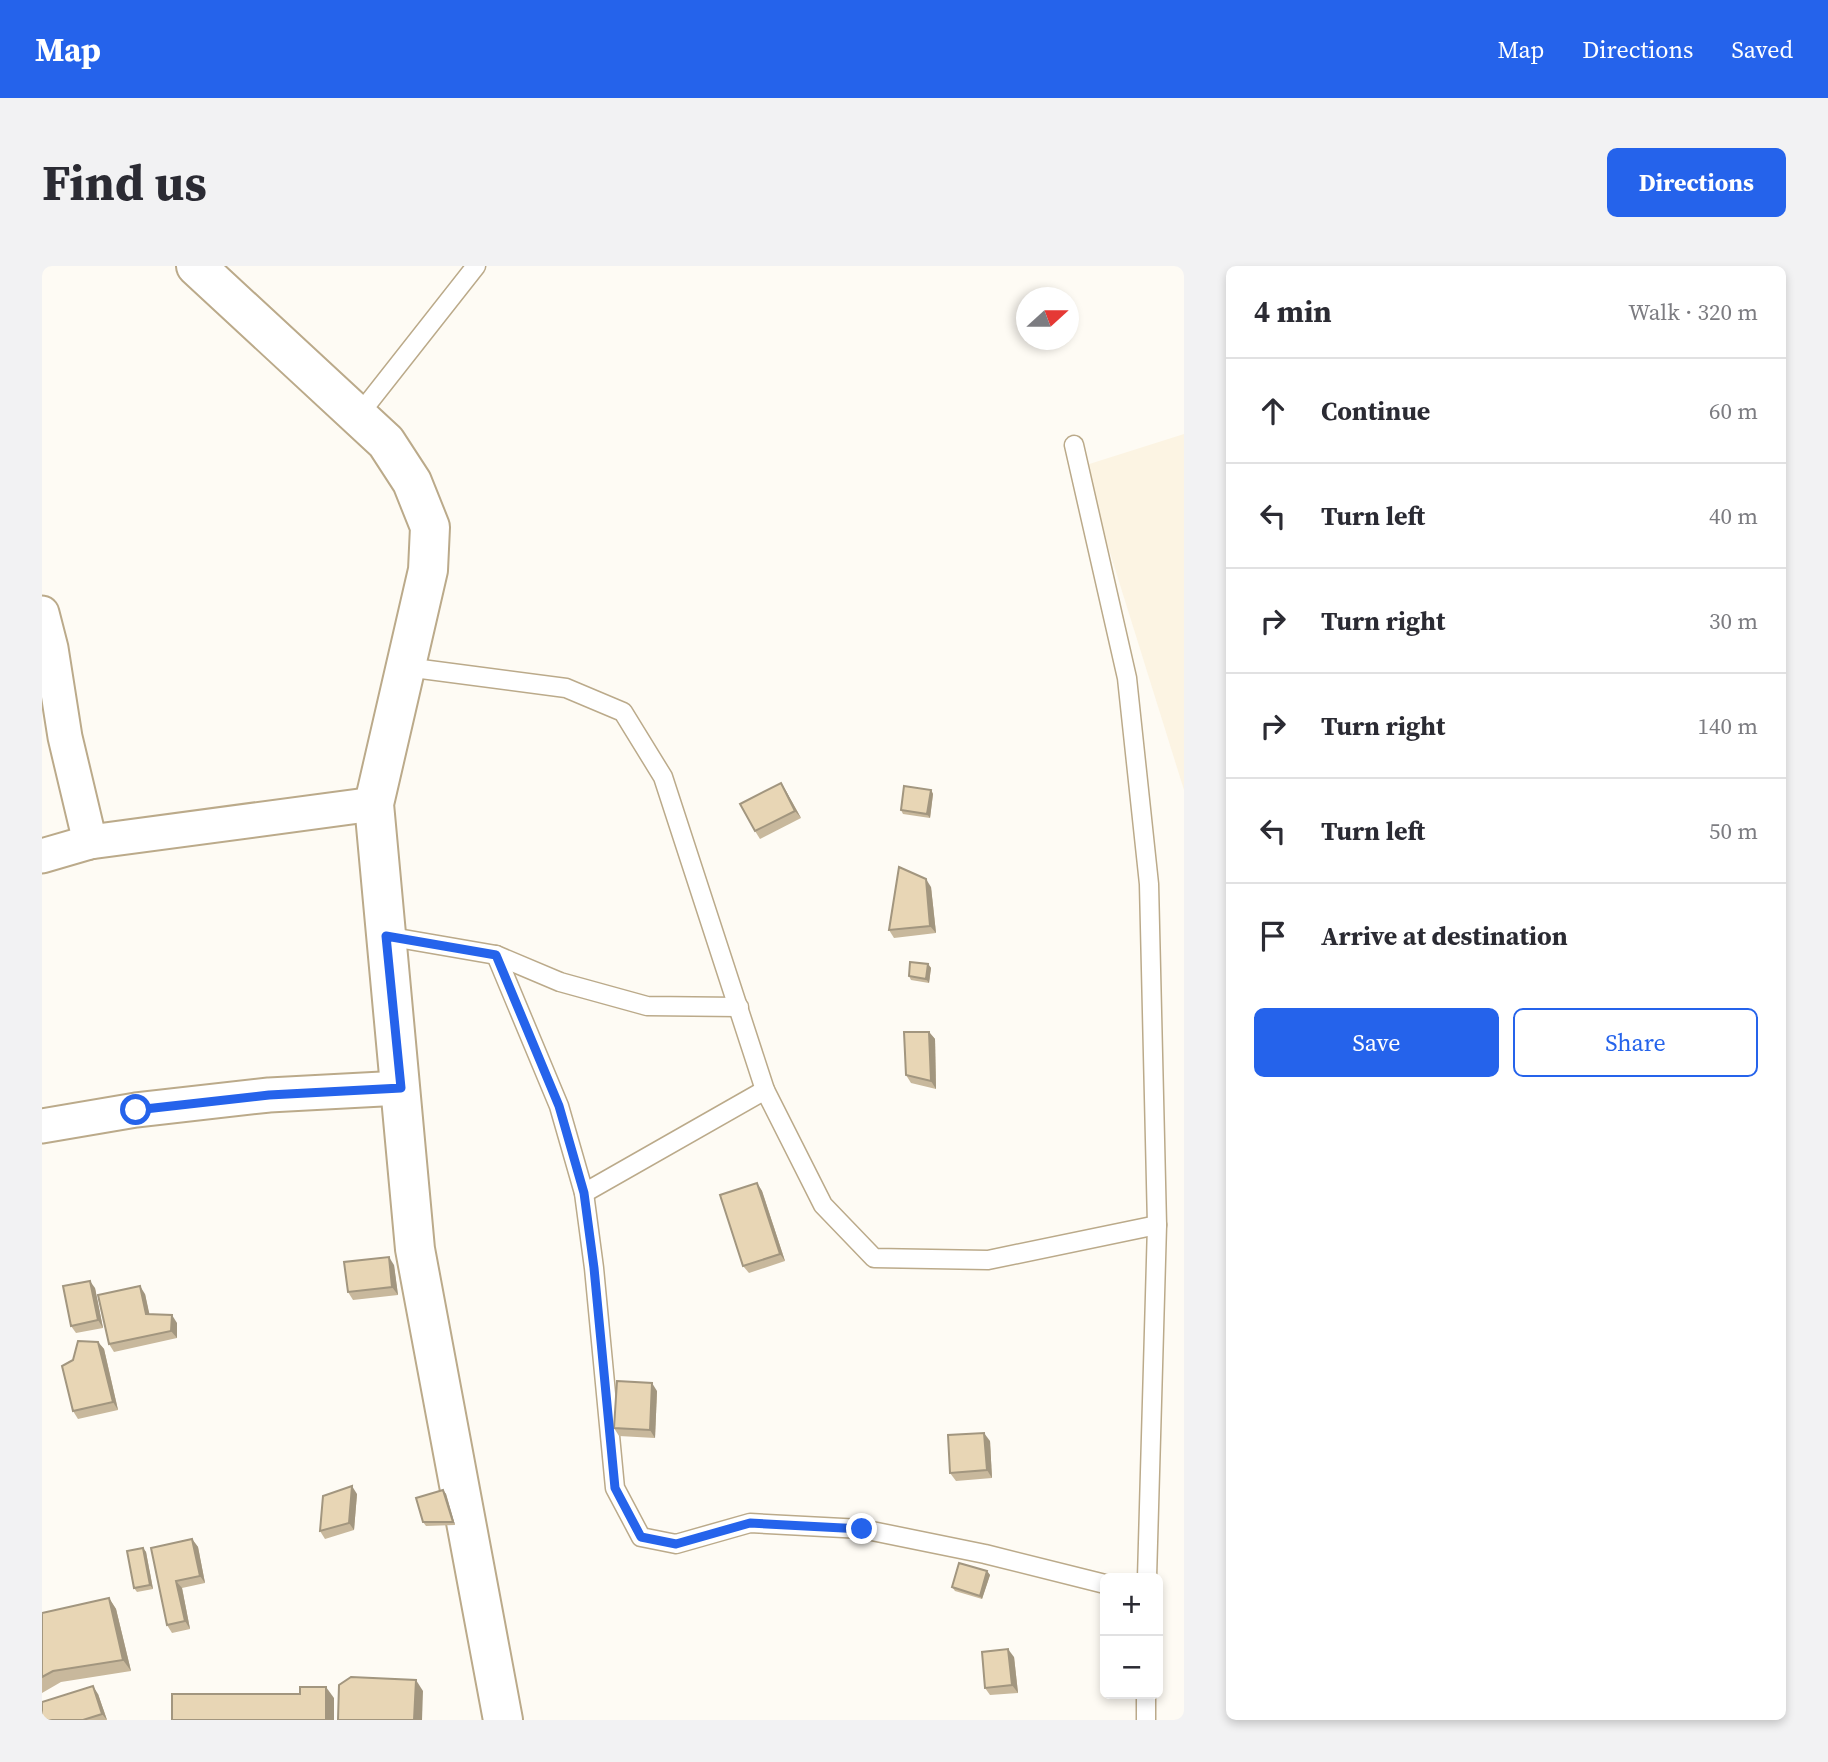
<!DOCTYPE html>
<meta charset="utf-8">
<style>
:root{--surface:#fff;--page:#f2f2f3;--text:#2b2b33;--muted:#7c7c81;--line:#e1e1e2;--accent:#2563eb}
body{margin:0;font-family:"Source Serif 4",serif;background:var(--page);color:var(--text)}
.controls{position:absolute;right:21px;bottom:21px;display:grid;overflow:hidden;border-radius:10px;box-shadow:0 4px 10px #0003}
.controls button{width:63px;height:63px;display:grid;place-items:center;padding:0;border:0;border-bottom:2px solid var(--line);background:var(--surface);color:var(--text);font:35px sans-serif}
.compass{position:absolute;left:974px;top:21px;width:63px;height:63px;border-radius:50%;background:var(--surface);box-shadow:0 4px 10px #0003;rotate:69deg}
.stop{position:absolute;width:21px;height:21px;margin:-16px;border:5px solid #2563eb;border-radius:50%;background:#fff}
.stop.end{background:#2563eb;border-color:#fff;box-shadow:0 2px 7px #0008}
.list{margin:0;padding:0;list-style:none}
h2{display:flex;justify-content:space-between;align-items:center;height:91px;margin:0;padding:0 28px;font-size:30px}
h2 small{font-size:23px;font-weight:400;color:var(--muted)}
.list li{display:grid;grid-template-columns:46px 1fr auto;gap:21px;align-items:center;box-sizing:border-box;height:105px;padding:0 28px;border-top:2px solid var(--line)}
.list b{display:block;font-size:26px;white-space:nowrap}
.list em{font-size:23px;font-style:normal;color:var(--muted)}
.actions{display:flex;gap:14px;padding:21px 28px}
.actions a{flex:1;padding:16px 0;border:2px solid var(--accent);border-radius:10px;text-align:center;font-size:24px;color:var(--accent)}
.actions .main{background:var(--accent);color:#fff}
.icon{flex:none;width:38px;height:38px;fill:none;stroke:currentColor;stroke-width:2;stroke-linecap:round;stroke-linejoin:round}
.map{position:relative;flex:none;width:1142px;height:1454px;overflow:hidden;border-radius:10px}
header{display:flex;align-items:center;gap:42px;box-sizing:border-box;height:98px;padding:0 35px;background:var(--accent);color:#fff}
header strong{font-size:33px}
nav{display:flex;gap:38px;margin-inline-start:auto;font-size:24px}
.intro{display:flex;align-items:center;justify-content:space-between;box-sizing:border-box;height:168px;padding:0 42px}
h1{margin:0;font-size:49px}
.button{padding:18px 32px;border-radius:10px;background:var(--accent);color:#fff;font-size:24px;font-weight:700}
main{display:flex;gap:42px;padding:0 42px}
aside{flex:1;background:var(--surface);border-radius:10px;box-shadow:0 4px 10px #0003}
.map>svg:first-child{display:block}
.built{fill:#fcf4e3}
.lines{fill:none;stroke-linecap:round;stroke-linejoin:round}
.service-casing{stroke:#bbaa8a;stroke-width:21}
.minor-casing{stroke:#bbaa8a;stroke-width:37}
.tertiary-casing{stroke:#bbaa8a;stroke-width:42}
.service{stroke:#fff;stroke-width:18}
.minor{stroke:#fff;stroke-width:33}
.tertiary{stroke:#fff;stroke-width:38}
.wall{fill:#c8b89c}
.shaded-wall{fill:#a2967f}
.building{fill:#e8d6b5;stroke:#a2967f;stroke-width:2}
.route{stroke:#2563eb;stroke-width:9}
</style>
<header>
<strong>Map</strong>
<nav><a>Map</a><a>Directions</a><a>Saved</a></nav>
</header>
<div class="intro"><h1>Find us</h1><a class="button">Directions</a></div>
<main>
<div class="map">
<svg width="1142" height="1454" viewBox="0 0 1142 1454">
<rect width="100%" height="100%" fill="#fefbf4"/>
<path class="built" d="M1142 168V524L1041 200Z"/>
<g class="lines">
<defs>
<g id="service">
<path d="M316 150 434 0"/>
<path d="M1032 179 1085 412 1107 618 1115 959 1105 1312"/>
<path d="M364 401 524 422 581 446 621 511 723 824 781 939 832 992 946 994 1115 959"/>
<path d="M344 670 454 689 518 716 605 740 697 741"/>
<path d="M454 689 517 840 542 927 552 1002 573 1222 599 1271 634 1278 708 1257 820 1263 943 1288 1063 1318"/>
<path d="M542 927 723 824"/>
<path d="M1104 1454V1428"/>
</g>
<g id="minor">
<path d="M0 347 9 382 23 471 48 576"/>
<path d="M0 590 48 576 332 538"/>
<path d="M0 860 94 844 227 829 359 822"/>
</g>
<path id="tertiary" d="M154 0 344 176 370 216 388 261 386 304 332 538 373 983 461 1454"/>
</defs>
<use href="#service" class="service-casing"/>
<use href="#minor" class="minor-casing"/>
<use href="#tertiary" class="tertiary-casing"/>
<use href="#service" class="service"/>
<use href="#minor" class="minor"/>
<use href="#tertiary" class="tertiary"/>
</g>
<g class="wall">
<path d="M739 517 744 525 759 552 718 573 713 565Z"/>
<path d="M889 524 891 528 888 552 861 548 859 544Z"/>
<path d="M889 621 894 667 852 672 847 664Z"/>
<path d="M886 698 889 702 887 717 869 714 867 710Z"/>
<path d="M887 766 893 773 894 823 869 817 864 809Z"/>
<path d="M715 917 720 925 743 995 707 1007 701 1000Z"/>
<path d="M352 999 356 1029 311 1034 306 1026Z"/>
<path d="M53 1022 61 1062 34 1067 29 1060Z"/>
<path d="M103 1028 107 1048 135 1057V1072L72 1086 67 1078Z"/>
<path d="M56 1076 62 1083 76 1144 36 1153 31 1145V1094Z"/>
<path d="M615 1125 613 1172 577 1170 572 1162Z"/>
<path d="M948 1175 950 1212 914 1215 908 1207Z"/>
<path d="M401 1224 404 1228 413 1259 384 1260 381 1256Z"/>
<path d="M315 1228 312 1264 283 1273 278 1265Z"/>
<path d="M150 1273 156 1281 163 1317 140 1322 148 1363 130 1367 125 1359 109 1282Z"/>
<path d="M101 1282 104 1286 111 1323 95 1326 92 1322Z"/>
<path d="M945 1305 948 1309 940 1333 913 1325 910 1321Z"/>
<path d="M67 1332 74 1343 89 1405 19 1416 0 1427V1347Z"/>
<path d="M972 1391 976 1427 948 1429 943 1422Z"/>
<path d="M56 1428 65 1454H0Z"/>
</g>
<g class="shaded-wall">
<path d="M739 517 744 525 759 552 753 545Z"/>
<path d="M889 524 891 528 888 552 885 548Z"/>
<path d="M884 613 889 621 894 667 888 660Z"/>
<path d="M886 698 889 702 887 717 884 713Z"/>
<path d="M887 766 893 773 894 823 889 815Z"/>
<path d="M715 917 720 925 743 995 738 988Z"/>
<path d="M347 991 352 999 356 1029 350 1021Z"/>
<path d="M48 1015 53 1022 61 1062 56 1054Z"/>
<path d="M98 1020 103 1028 109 1055 104 1048Z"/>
<path d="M130 1049 135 1057V1072L129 1065Z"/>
<path d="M56 1076 62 1083 76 1144 71 1136Z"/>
<path d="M610 1117 615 1125 613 1172 608 1164Z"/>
<path d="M942 1167 948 1175 950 1212 945 1204Z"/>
<path d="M310 1220 315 1228 312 1264 307 1257Z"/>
<path d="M401 1224 404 1228 413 1259 411 1256Z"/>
<path d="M150 1273 156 1281 163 1317 158 1310Z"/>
<path d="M101 1282 104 1286 111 1323 108 1319Z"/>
<path d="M945 1305 948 1309 940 1333 938 1330Z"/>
<path d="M134 1315 140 1322 148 1363 143 1355Z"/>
<path d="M67 1332 74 1343 89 1405 81 1394Z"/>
<path d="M966 1383 972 1391 976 1427 970 1419Z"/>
<path d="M374 1414 381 1425 380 1454H372Z"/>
<path d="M51 1420 56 1428 65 1454 60 1448Z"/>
<path d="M284 1421 292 1432V1454H284Z"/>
</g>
<g class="building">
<path d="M739 517 753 545 713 565 698 538Z"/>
<path d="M862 520 889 524 885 548 859 544Z"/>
<path d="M857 601 884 613 888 660 847 664Z"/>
<path d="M868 696 886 698 884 713 867 710Z"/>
<path d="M862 766H887L889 815 864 809Z"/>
<path d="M715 917 738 988 701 1000 678 929Z"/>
<path d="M347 991 350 1021 306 1026 302 996Z"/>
<path d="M48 1015 56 1054 29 1060 21 1020Z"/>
<path d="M98 1020 104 1048 130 1049 129 1065 67 1078 56 1029Z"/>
<path d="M36 1075 56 1076 71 1136 31 1145 20 1100 31 1094Z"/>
<path d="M575 1115 610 1117 608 1164 572 1162Z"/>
<path d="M942 1167 945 1204 908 1207 906 1169Z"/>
<path d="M310 1220 307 1257 278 1265 281 1230Z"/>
<path d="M401 1224 411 1256H381L374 1232Z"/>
<path d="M150 1273 158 1310 134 1315 143 1355 125 1359 109 1282Z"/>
<path d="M101 1282 108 1319 92 1322 85 1285Z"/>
<path d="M917 1297 945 1305 938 1330 910 1321Z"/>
<path d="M67 1332 81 1394 11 1405 0 1411V1347Z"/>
<path d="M966 1383 970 1419 943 1422 940 1386Z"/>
<path d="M309 1411 374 1414 372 1454H296L297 1419Z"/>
<path d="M51 1420 60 1448 41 1454H0V1436Z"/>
<path d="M258 1421H284V1454H130V1428H258Z"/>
</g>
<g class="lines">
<path class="route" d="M94 844 227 829 359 822 344 670 454 689 517 840 542 927 552 1002 573 1222 599 1271 634 1278 708 1257 820 1263"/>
</g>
</svg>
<div class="controls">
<button>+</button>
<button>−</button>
</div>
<svg class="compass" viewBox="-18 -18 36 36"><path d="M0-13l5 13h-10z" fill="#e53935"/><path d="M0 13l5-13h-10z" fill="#7c7c81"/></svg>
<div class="stop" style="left:94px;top:844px"></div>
<div class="stop end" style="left:820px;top:1263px"></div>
</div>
<aside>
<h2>4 min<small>Walk · 320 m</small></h2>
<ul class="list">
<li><svg class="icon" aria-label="ahead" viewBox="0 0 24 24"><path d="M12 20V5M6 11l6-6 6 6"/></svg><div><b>Continue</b></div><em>60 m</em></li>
<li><svg class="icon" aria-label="left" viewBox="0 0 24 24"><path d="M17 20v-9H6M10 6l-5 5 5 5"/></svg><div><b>Turn left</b></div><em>40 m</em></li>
<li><svg class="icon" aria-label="right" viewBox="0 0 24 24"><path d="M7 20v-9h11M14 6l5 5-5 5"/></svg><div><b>Turn right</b></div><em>30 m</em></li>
<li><svg class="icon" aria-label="right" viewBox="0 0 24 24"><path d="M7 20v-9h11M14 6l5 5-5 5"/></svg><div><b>Turn right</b></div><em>140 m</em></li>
<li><svg class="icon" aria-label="left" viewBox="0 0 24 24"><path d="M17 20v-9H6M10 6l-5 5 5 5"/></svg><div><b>Turn left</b></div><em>50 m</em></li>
<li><svg class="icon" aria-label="arrive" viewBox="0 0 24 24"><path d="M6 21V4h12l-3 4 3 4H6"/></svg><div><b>Arrive at destination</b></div></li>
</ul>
<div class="actions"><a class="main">Save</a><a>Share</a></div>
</aside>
</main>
